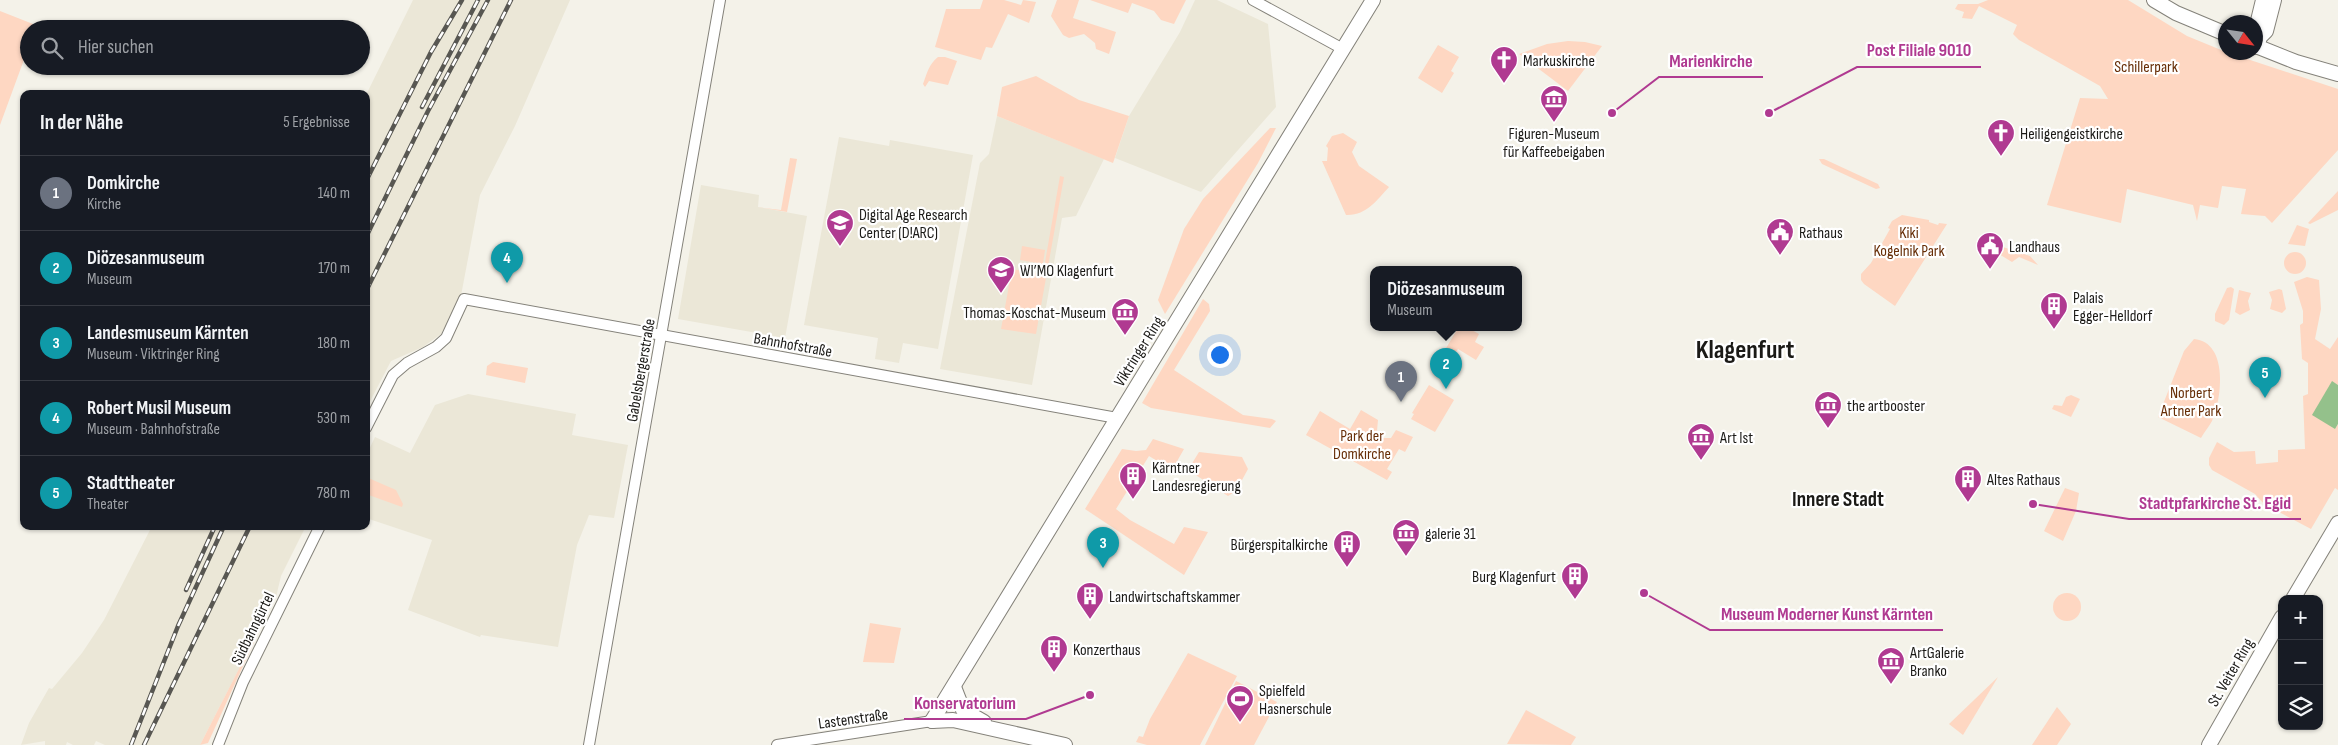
<!DOCTYPE html>
<html lang="de">
<meta charset="utf-8">
<style>
:root{--surface:#171b24;--page:#242831;--text:#f1f3f6;--muted:#9ea1a6;--line:#363941;--accent:#b03a91}
body{margin:0;font-family:"Sofia Sans Condensed",sans-serif;background:var(--page);color:var(--text)}
.controls{position:absolute;right:15px;bottom:15px;display:grid;overflow:hidden;border-radius:10px;box-shadow:0 1px 4px #0004}
.controls button{width:45px;height:45px;display:grid;place-items:center;padding:0;border:0;border-bottom:1px solid var(--line);background:var(--surface);color:var(--text);font:25px sans-serif}
.compass{position:absolute;left:2218px;top:15px;width:45px;height:45px;border-radius:50%;background:var(--surface);box-shadow:0 1px 4px #0004;rotate:120deg}
.you{position:absolute;left:1219px;top:354px;width:18px;height:18px;margin:-12px;border:4px solid #fff;border-radius:50%;background:#1a73e8;box-shadow:0 0 0 8px #1a73e833}
.badge{display:grid;place-items:center;width:32px;height:32px;border-radius:50%;background:var(--accent);color:#fff;font-size:16px;font-weight:700}
.pin{position:absolute;translate:-50% -41px;filter:drop-shadow(0 1px 2px #0008)}
.pin::after{content:'';position:absolute;top:26px;width:18px;height:15px;background:inherit;clip-path:polygon(0 0,100% 0,50% 100%)}
.popup{position:absolute;left:1370px;top:266px;width:152px;height:65px;box-sizing:border-box;display:grid;place-content:center;border-radius:10px;background:var(--surface);filter:drop-shadow(0 1px 4px #0005);font-size:16px;white-space:nowrap;color:var(--muted)}
.popup b{font-size:19px;color:var(--text)}
.popup::after{content:'';position:absolute;left:50%;top:100%;margin-left:-10px;border:10px solid transparent;border-top-color:var(--surface)}
.list{margin:0;padding:0;list-style:none}
h2{display:flex;justify-content:space-between;align-items:center;height:65px;margin:0;padding:0 20px;font-size:21px}
h2 small{font-size:16px;font-weight:400;color:var(--muted)}
.list li{display:grid;grid-template-columns:32px 1fr auto;gap:15px;align-items:center;box-sizing:border-box;height:75px;padding:0 20px;border-top:1px solid var(--line)}
.list b{display:block;font-size:19px;white-space:nowrap}
.list p{margin:0;font-size:16px;white-space:nowrap;color:var(--muted)}
.list em{font-size:16px;font-style:normal;color:var(--muted)}
.icon{flex:none;width:28px;height:28px;fill:none;stroke:currentColor;stroke-width:2;stroke-linecap:round;stroke-linejoin:round}
.map{position:relative;flex:none;width:2338px;height:745px;overflow:hidden}
.search{position:absolute;background:var(--surface);box-shadow:0 1px 4px #0004;left:20px;top:20px;width:350px;height:55px;display:flex;align-items:center;gap:12px;box-sizing:border-box;padding:0 18px;border-radius:28px;color:var(--muted);font-size:19px}
.panel{position:absolute;background:var(--surface);box-shadow:0 1px 4px #0004;left:20px;top:90px;width:350px;height:440px;border-radius:10px}
.map>svg:first-child{display:block}
.built{fill:#ebe7d7}
.green{fill:#fed7c2}
.water{fill:#94c18b}
.lines{fill:none;stroke-linecap:round;stroke-linejoin:round}
.minor-casing{stroke:#84827a;stroke-width:12}
.major-casing{stroke:#84827a;stroke-width:16}
.minor{stroke:#fff;stroke-width:10}
.major{stroke:#fff;stroke-width:14}
.rail-casing{stroke:#585752;stroke-width:4.5}
.rail{stroke:#fff;stroke-width:2.5;stroke-dasharray:8;stroke-linecap:butt}
.labels{text-anchor:middle;stroke-width:4.5;stroke-linejoin:round;paint-order:stroke}
.poi-label{font-size:16px;fill:#1b1a17;stroke:#fff;text-anchor:start}
.park-label{font-size:16px;fill:#672e07;stroke:#fff}
.street-label{font-size:16px;fill:#1b1a17;stroke:#fff}
.district-label{font-size:21px;font-weight:bold;fill:#1b1a17;stroke:#fff}
.town-label{font-size:26px;font-weight:bold;fill:#1b1a17;stroke:#fff}
.leader{fill:none;stroke:#b03a91;stroke-width:2}
.callout-dot{fill:#b03a91;stroke:#fff;stroke-width:2}
.callout-label{font-size:18px;text-anchor:middle;font-weight:bold;fill:#b03a91;stroke:#fff;stroke-width:4.5;stroke-linejoin:round;paint-order:stroke}
</style>
<div class="map">
<svg width="2338" height="745" viewBox="0 0 2338 745">
<rect width="100%" height="100%" fill="#f4f2e9"/>
<g class="built">
<path d="M413 0H570L515 126 480 195 460 301 441 334 423 347 391 361 366 409V95Z"/>
<path d="M1195 0H1217L1268 24 1276 107 1201 192 1115 158 1129 116 1180 32Z"/>
<path d="M997 116 1104 159 1076 216 1062 218 1032 385 940 369 980 163 989 154Z"/>
<path d="M839 137 889 146 890 140 973 155 938 349 903 343 899 363 875 359 878 338 804 325Z"/>
<path d="M701 185 759 195 758 207 807 216 785 338 678 319Z"/>
<path d="M468 394 576 414 572 435 628 445 614 518 589 515 577 545 558 647 481 635 480 637 408 610 432 540 366 518V456L375 437 410 453 435 405Z"/>
<path d="M152 526H306L281 576 276 597 200 745H105L96 741 94 745H73L67 742 66 745H45V741L21 745 29 723 49 688 52 689 82 653 104 620Z"/>
</g>
<g class="green">
<path d="M983 0H1004L1021 5 1023 0 1036 2 1029 23 1008 14 992 48 986 47 981 60 935 47 946 9H980Z"/>
<path d="M1057 0H1079L1073 18 1116 32 1109 54 1096 49 1095 43 1084 34 1069 38 1063 35 1051 16Z"/>
<path d="M1090 0H1186L1174 24 1161 20 1154 11 1132 3 1128 13Z"/>
<path d="M1988 0H2128L2187 36 2226 52 2338 89V150L2272 223 2265 216 2241 214 2246 189 2222 186 2218 208 2200 205 2197 221 2193 205 2127 189 2121 223 2047 205 2080 98 2108 99 2100 86 2019 40 2013 34 2017 25 1979 6 1972 19 1962 18 1964 12 1955 9 1958 4H1978Z"/>
<path d="M0 11 33 24 35 29H29V46L0 125Z"/>
<path d="M1568 41 1585 42 1602 46 1568 91 1519 54 1547 44Z"/>
<path d="M1438 45 1459 57 1451 71 1454 73 1442 93 1418 78Z"/>
<path d="M938 57H945L957 61 948 85 929 81 925 87 923 84C927 73 929 64 938 57Z"/>
<path d="M1036 76 1079 100 1129 116 1113 163 997 116 1002 87Z"/>
<path d="M1270 128H1276L1258 163 1165 314 1158 300 1184 229 1203 199Z"/>
<path d="M1343 133 1357 142 1352 152 1359 166 1389 187C1377 200 1366 216 1346 215L1322 161H1327L1328 148 1326 146 1332 136Z"/>
<path d="M790 158 797 159 787 212 757 207 781 210Z"/>
<path d="M1819 159H1824L1878 184 1880 188 1876 189 1822 164Z"/>
<path d="M1060 176 1064 177 1036 334 1001 329 1012 269 1043 274Z"/>
<path d="M2338 191V210L2310 224 2308 223Z"/>
<path d="M1902 215 1929 220V222L1938 225 1939 223 1947 224 1895 306 1864 284 1861 280V274L1871 263 1890 229 1888 228 1892 221Z"/>
<path d="M2297 225 2309 229 2305 246 2288 244Z"/>
<path d="M1994 244 2030 256 2038 265 2019 257 2012 262 1989 248Z"/>
<path d="M1022 246 1045 250 1043 264 1020 260Z"/>
<circle cx="2295" cy="263" r="11"/>
<path d="M2307 277 2319 280 2321 309 2315 339 2330 349 2338 337V385L2332 382 2335 429 2338 424V490L2335 488 2311 529 2264 504 2255 494 2212 470 2209 465V458L2217 442 2234 452 2255 451 2256 464 2278 462V450L2305 449 2303 396 2308 394V363L2302 359 2300 325 2303 323V311L2294 282Z"/>
<path d="M2231 287 2234 289 2229 320 2224 325 2215 321V314L2227 288Z"/>
<path d="M2279 289 2282 290 2286 309 2282 313 2270 309 2272 300 2269 292Z"/>
<path d="M2239 290 2251 293 2248 301 2250 310 2240 315 2235 312Z"/>
<path d="M1203 299 1209 304 1210 311 1174 370 1243 415 1272 419 1276 421 1270 428 1151 408 1142 403Z"/>
<path d="M1458 328H1468L1479 334 1475 342 1484 347 1476 360 1458 349 1451 360 1442 355Z"/>
<path d="M2194 339C2229 342 2222 400 2212 421 2209 427 2204 432 2201 438L2158 417 2184 351Z"/>
<path d="M493 362 528 368 525 383 486 375 487 366Z"/>
<path d="M1429 385 1454 400 1435 432 1411 419 1414 414 1412 413Z"/>
<path d="M2071 395 2080 399 2071 417 2052 409 2054 405 2062 406 2066 397Z"/>
<path d="M1361 410 1378 420 1377 431 1382 438H1391L1396 430 1413 437 1405 452 1399 449 1387 469 1392 472 1387 480 1306 435 1320 411 1350 429Z"/>
<path d="M1153 439 1184 449 1172 470 1149 456 1116 509 1130 520 1174 544 1184 527 1208 532 1184 575 1085 509 1122 449 1136 451 1146 450Z"/>
<path d="M1199 452 1242 457 1248 469 1236 491 1228 496 1188 470Z"/>
<path d="M366 477 396 490 403 504 402 507 366 494Z"/>
<path d="M2065 488 2079 493 2076 511 2063 541 2044 531Z"/>
<circle cx="2067" cy="607" r="14"/>
<path d="M265 618 208 743 200 745Z"/>
<path d="M870 623 901 628 894 663 863 662Z"/>
<path d="M1188 653 1237 676 1200 745H1147L1136 742 1139 736 1143 737 1150 719Z"/>
<path d="M1998 677 1963 735 1949 724Z"/>
<path d="M1236 681 1277 702 1254 745H1205Z"/>
<path d="M2057 707 2071 724 2057 745H2032Z"/>
<path d="M1526 710 1576 737 1571 745 1507 744Z"/>
</g>
<path class="water" d="M2332 381 2338 385V424L2335 429 2312 415Z"/>
<g class="lines">
<defs>
<g id="minor">
<path d="M1253 0 1343 49"/>
<path d="M366 428 393 375 407 363 436 347 446 338 464 299 1117 418"/>
<path d="M218 745 243 682 320 526"/>
<path d="M589 745 720 0"/>
<path d="M777 745 932 721"/>
</g>
<g id="major">
<path d="M2154 0 2176 13 2226 34"/>
<path d="M2260 37 2256 29 2263 0"/>
<path d="M2256 46 2296 62 2338 74"/>
<path d="M2257 47 2260 37 2266 31 2274 0"/>
<path d="M2293 599 2338 523"/>
<path d="M954 687 963 710 984 722"/>
<path d="M932 721 1373 0"/>
<path d="M932 721 953 720 1065 745"/>
<path d="M2209 745 2282 617"/>
</g>
</defs>
<use href="#minor" class="minor-casing"/>
<use href="#major" class="major-casing"/>
<use href="#minor" class="minor"/>
<use href="#major" class="major"/>
<defs>
<g id="rail">
<path d="M422 107 478 0"/>
<path d="M366 181 431 52 462 0"/>
<path d="M366 237 428 111 488 0"/>
<path d="M366 291 511 0"/>
<path d="M186 590 215 526"/>
<path d="M131 745 178 626 224 526"/>
<path d="M144 745 250 526"/>
</g>
</defs>
<use href="#rail" class="rail-casing"/>
<use href="#rail" class="rail"/>
</g>
<defs>
<symbol id="church-pin" viewBox="-11 -11 22 30"><path d="M0 17L-7.5 6A9.5 9.5 0 1 1 7.5 6Z" fill="#b03a91" stroke="#fff"/><path d="M-1.2-6h2.4v3.5h3.3v2.4h-3.3V6h-2.4V-.1h-3.3v-2.4h3.3Z" fill="#fff"/></symbol>
<symbol id="museum-pin" viewBox="-11 -11 22 30"><path d="M0 17L-7.5 6A9.5 9.5 0 1 1 7.5 6Z" fill="#b03a91" stroke="#fff"/><path d="M0-6L6-3V-2H-6V-3ZM-5-1h2V3h-2ZM-1-1h2V3h-2ZM3-1h2V3H3ZM-6 4H6V6H-6Z" fill="#fff"/></symbol>
<symbol id="university-pin" viewBox="-11 -11 22 30"><path d="M0 17L-7.5 6A9.5 9.5 0 1 1 7.5 6Z" fill="#b03a91" stroke="#fff"/><path d="M0-5L7-2L0 1L-7-2ZM-4 1L0 2.5L4 1V4Q0 6-4 4Z" fill="#fff"/></symbol>
<symbol id="civic-pin" viewBox="-11 -11 22 30"><path d="M0 17L-7.5 6A9.5 9.5 0 1 1 7.5 6Z" fill="#b03a91" stroke="#fff"/><path d="M-.6-6.5H3V-4.5H.6V-3L4-1V1h2V6H-6V1h2V-1L-.6-3ZM-1.2 2.5V6h2.4V2.5Z" fill="#fff"/></symbol>
<symbol id="school-pin" viewBox="-11 -11 22 30"><path d="M0 17L-7.5 6A9.5 9.5 0 1 1 7.5 6Z" fill="#b03a91" stroke="#fff"/><path d="M0-5L7-2L0 1L-7-2ZM-4 1L0 2.5L4 1V4Q0 6-4 4Z" fill="#fff"/></symbol>
<symbol id="building-pin" viewBox="-11 -11 22 30"><path d="M0 17L-7.5 6A9.5 9.5 0 1 1 7.5 6Z" fill="#b03a91" stroke="#fff"/><path d="M-4-6H4V6H1V3H-1V6H-4ZM-2.5-4.3h1.7v1.8h-1.7ZM.8-4.3h1.7v1.8H.8ZM-2.5-1h1.7V.8h-1.7ZM.8-1h1.7V.8H.8Z" fill="#fff"/></symbol>
<symbol id="stadium-pin" viewBox="-11 -11 22 30"><path d="M0 17L-7.5 6A9.5 9.5 0 1 1 7.5 6Z" fill="#b03a91" stroke="#fff"/><path d="M0-5a6.5 5 0 1 0 0 10a6.5 5 0 1 0 0-10ZM-3.5-1.8h7v3.6h-7Z" fill="#fff"/></symbol>
</defs>
<g fill-rule="evenodd">
<use href="#church-pin" x="1488" y="44" width="32" height="43"/>
<use href="#museum-pin" x="1538" y="83" width="32" height="43"/>
<use href="#church-pin" x="1985" y="117" width="32" height="43"/>
<use href="#university-pin" x="824" y="207" width="32" height="43"/>
<use href="#civic-pin" x="1764" y="216" width="32" height="43"/>
<use href="#civic-pin" x="1974" y="230" width="32" height="43"/>
<use href="#school-pin" x="985" y="254" width="32" height="43"/>
<use href="#building-pin" x="2038" y="290" width="32" height="43"/>
<use href="#museum-pin" x="1109" y="296" width="32" height="43"/>
<use href="#museum-pin" x="1812" y="389" width="32" height="43"/>
<use href="#museum-pin" x="1685" y="421" width="32" height="43"/>
<use href="#building-pin" x="1117" y="460" width="32" height="43"/>
<use href="#building-pin" x="1952" y="463" width="32" height="43"/>
<use href="#museum-pin" x="1390" y="517" width="32" height="43"/>
<use href="#building-pin" x="1331" y="528" width="32" height="43"/>
<use href="#building-pin" x="1559" y="560" width="32" height="43"/>
<use href="#building-pin" x="1074" y="580" width="32" height="43"/>
<use href="#building-pin" x="1038" y="633" width="32" height="43"/>
<use href="#museum-pin" x="1875" y="645" width="32" height="43"/>
<use href="#stadium-pin" x="1224" y="683" width="32" height="43"/>
</g>
<g class="labels">
<g class="poi-label">
<text x="1523" y="66">Markuskirche</text>
<text x="1554" y="139" text-anchor="middle">Figuren-Museum<tspan x="1554" dy="18">für Kaffeebeigaben</tspan></text>
<text x="2020" y="139">Heiligengeistkirche</text>
<text x="859" y="220">Digital Age Research<tspan x="859" dy="18">Center (D!ARC)</tspan></text>
<text x="1799" y="238">Rathaus</text>
<text x="2009" y="252">Landhaus</text>
<text x="1020" y="276">WI’MO Klagenfurt</text>
<text x="2073" y="303">Palais<tspan x="2073" dy="18">Egger-Helldorf</tspan></text>
<text x="1106" y="318" text-anchor="end">Thomas-Koschat-Museum</text>
<text x="1847" y="411">the artbooster</text>
<text x="1720" y="443">Art Ist</text>
<text x="1152" y="473">Kärntner<tspan x="1152" dy="18">Landesregierung</tspan></text>
<text x="1987" y="485">Altes Rathaus</text>
<text x="1425" y="539">galerie 31</text>
<text x="1328" y="550" text-anchor="end">Bürgerspitalkirche</text>
<text x="1556" y="582" text-anchor="end">Burg Klagenfurt</text>
<text x="1109" y="602">Landwirtschaftskammer</text>
<text x="1073" y="655">Konzerthaus</text>
<text x="1910" y="658">ArtGalerie<tspan x="1910" dy="18">Branko</tspan></text>
<text x="1259" y="696">Spielfeld<tspan x="1259" dy="18">Hasnerschule</tspan></text>
</g>
<g class="park-label">
<text x="2146" y="72">Schillerpark</text>
<text x="1909" y="238">Kiki<tspan x="1909" dy="18">Kogelnik Park</tspan></text>
<text x="2191" y="398">Norbert<tspan x="2191" dy="18">Artner Park</tspan></text>
<text x="1362" y="441">Park der<tspan x="1362" dy="18">Domkirche</tspan></text>
</g>
<g class="street-label">
<text transform="translate(793 344) rotate(10)" y="6">Bahnhofstraße</text>
<text transform="translate(1138 351) rotate(-58)" y="6">Viktringer Ring</text>
<text transform="translate(640 370) rotate(-80)" y="6">Gabelsbergerstraße</text>
<text transform="translate(252 628) rotate(-64)" y="6">Südbahngürtel</text>
<text transform="translate(2230 672) rotate(-60)" y="6">St. Veiter Ring</text>
<text transform="translate(853 718) rotate(-8)" y="6">Lastenstraße</text>
</g>
<g class="district-label">
<text x="1838" y="506">Innere Stadt</text>
</g>
<g class="town-label">
<text x="1745" y="358">Klagenfurt</text>
</g>
</g>
<path class="leader" d="M1769 113L1857 67H1981M1612 113L1659 77H1763M2033 504L2129 519H2301M1644 593L1710 630H1943M1090 695L1026 719H904"/>
<g class="callout-dot">
<circle cx="1769" cy="113" r="5"/>
<circle cx="1612" cy="113" r="5"/>
<circle cx="2033" cy="504" r="5"/>
<circle cx="1644" cy="593" r="5"/>
<circle cx="1090" cy="695" r="5"/>
</g>
<g class="callout-label">
<text x="1919" y="56">Post Filiale 9010</text>
<text x="1711" y="67">Marienkirche</text>
<text x="2215" y="509">Stadtpfarkirche St. Egid</text>
<text x="1827" y="620">Museum Moderner Kunst Kärnten</text>
<text x="965" y="709">Konservatorium</text>
</g>
</svg>
<div class="controls">
<button>+</button>
<button>−</button>
<button><svg class="icon" aria-label="layers" viewBox="0 0 24 24"><path d="M12 4l9 5-9 5-9-5zM3 14l9 5 9-5"/></svg></button>
</div>
<svg class="compass" viewBox="-18 -18 36 36"><path d="M0-13l5 13h-10z" fill="#e53935"/><path d="M0 13l5-13h-10z" fill="#9ea1a6"/></svg>
<div class="you"></div>
<div class="pin badge" style="left:1401px;top:402px;background:#6b7280">1</div>
<div class="pin badge" style="left:1446px;top:389px;background:#0f9aa8">2</div>
<div class="popup"><b>Diözesanmuseum</b>Museum</div>
<div class="pin badge" style="left:1103px;top:568px;background:#0f9aa8">3</div>
<div class="pin badge" style="left:507px;top:283px;background:#0f9aa8">4</div>
<div class="pin badge" style="left:2265px;top:398px;background:#0f9aa8">5</div>
<div class="search"><svg class="icon" aria-label="search" viewBox="0 0 24 24"><circle cx="10" cy="10" r="6"/><path d="M15 15l6 6"/></svg>Hier suchen</div>
<section class="panel">
<h2>In der Nähe<small>5 Ergebnisse</small></h2>
<ul class="list">
<li><span class="badge" style="background:#6b7280">1</span><div><b>Domkirche</b><p>Kirche</p></div><em>140 m</em></li>
<li><span class="badge" style="background:#0f9aa8">2</span><div><b>Diözesanmuseum</b><p>Museum</p></div><em>170 m</em></li>
<li><span class="badge" style="background:#0f9aa8">3</span><div><b>Landesmuseum Kärnten</b><p>Museum · Viktringer Ring</p></div><em>180 m</em></li>
<li><span class="badge" style="background:#0f9aa8">4</span><div><b>Robert Musil Museum</b><p>Museum · Bahnhofstraße</p></div><em>530 m</em></li>
<li><span class="badge" style="background:#0f9aa8">5</span><div><b>Stadttheater</b><p>Theater</p></div><em>780 m</em></li>
</ul>
</section>
</div>
